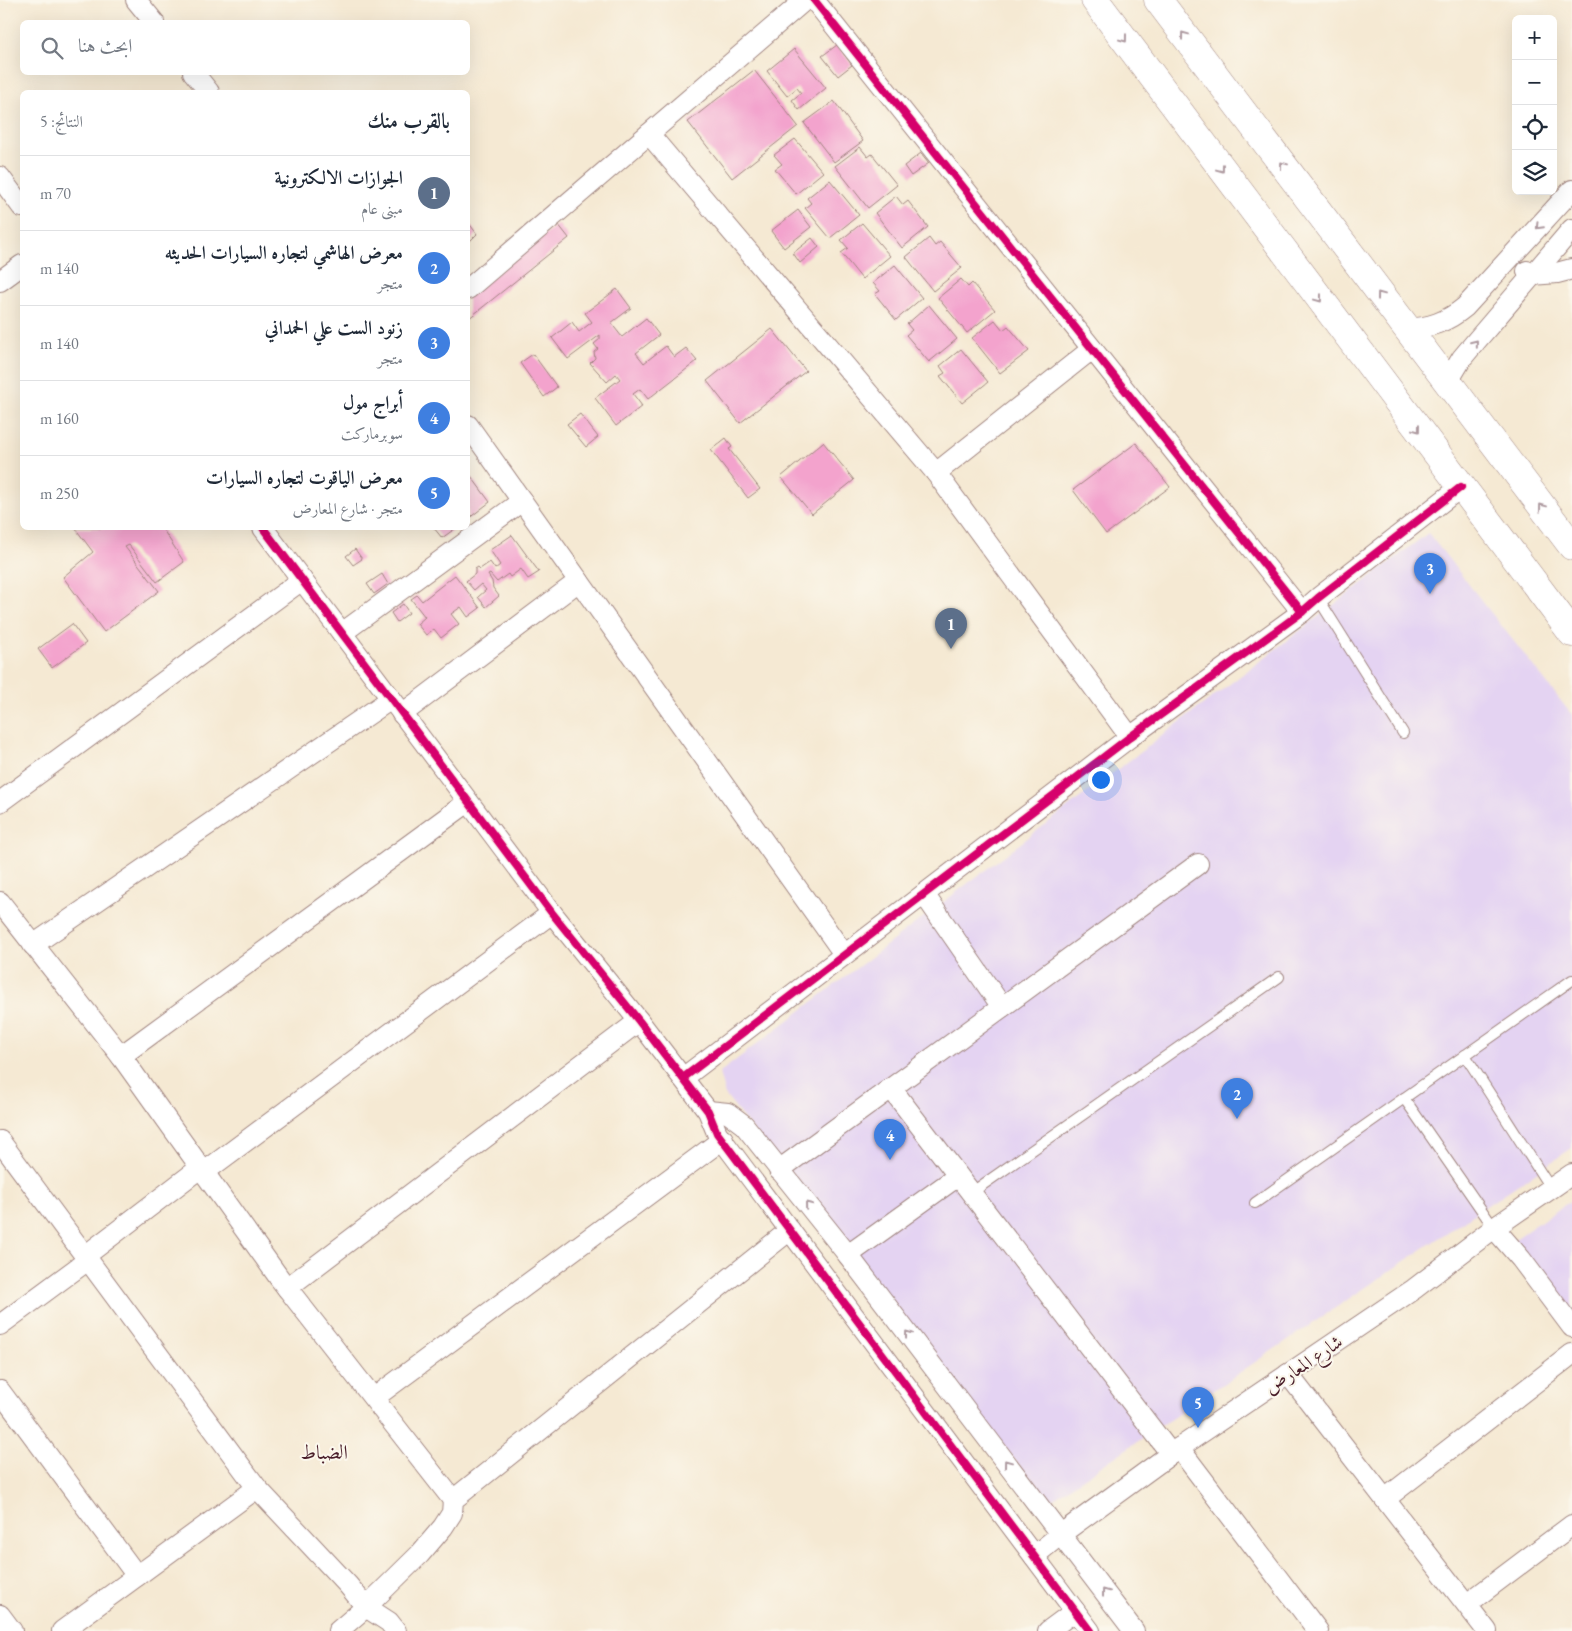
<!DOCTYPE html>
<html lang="ar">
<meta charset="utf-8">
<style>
:root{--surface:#fff;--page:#f2f2f3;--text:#1f2937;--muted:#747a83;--line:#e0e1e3;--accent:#0f766e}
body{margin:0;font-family:"EB Garamond",Amiri,serif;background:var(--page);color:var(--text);direction:rtl}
.controls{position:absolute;right:15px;top:15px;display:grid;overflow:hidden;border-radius:8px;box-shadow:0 5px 20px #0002}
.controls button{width:45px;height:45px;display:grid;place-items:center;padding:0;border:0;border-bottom:1px solid var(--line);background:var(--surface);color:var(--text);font:25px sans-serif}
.you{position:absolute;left:1100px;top:779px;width:18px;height:18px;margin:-12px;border:4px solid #fff;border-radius:50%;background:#1a73e8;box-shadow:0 0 0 8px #1a73e833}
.badge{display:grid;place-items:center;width:32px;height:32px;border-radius:50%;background:var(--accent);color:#fff;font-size:16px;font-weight:700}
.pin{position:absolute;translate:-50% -41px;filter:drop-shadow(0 1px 2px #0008)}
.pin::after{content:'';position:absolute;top:26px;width:18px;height:15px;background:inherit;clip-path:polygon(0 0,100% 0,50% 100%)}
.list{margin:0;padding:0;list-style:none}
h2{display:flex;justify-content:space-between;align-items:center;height:65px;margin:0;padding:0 20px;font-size:21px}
h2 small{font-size:16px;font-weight:400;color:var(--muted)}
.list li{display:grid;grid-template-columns:32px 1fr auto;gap:15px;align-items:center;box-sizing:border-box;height:75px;padding:0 20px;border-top:1px solid var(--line)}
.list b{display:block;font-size:19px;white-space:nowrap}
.list p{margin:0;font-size:16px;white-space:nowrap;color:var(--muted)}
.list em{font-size:16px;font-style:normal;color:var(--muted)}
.icon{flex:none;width:28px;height:28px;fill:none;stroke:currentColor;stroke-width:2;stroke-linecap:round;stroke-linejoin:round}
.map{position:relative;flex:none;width:1572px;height:1631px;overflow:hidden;direction:ltr}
.search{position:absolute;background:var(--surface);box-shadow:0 5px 20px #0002;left:20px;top:20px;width:450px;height:55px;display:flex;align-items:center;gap:12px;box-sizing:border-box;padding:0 18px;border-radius:8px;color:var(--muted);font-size:19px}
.panel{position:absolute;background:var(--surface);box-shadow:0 5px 20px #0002;left:20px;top:90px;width:450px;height:440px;border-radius:8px;direction:rtl}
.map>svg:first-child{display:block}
.built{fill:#e4d3f2}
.building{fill:#f3a3cd}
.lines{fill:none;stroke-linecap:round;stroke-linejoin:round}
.service-casing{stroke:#a0847f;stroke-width:12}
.minor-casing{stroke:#a0847f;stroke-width:22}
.primary-casing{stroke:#a0847f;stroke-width:29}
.service{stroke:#fff;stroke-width:10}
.minor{stroke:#fff;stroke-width:20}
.primary{stroke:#fff;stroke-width:28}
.cycleway-casing{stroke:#fbf7ec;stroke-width:11}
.cycleway{stroke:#d6006c;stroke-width:8}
.oneway{stroke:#ae9aa0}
.labels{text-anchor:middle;stroke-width:4;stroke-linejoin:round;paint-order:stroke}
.street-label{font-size:19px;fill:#4a1f2b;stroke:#fbf7ec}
.neighbourhood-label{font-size:20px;fill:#4a1f2b;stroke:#fbf7ec}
</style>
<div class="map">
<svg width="1572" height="1631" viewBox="0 0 1572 1631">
<rect width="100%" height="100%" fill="#fbf7ec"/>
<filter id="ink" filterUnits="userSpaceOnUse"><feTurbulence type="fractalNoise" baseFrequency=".02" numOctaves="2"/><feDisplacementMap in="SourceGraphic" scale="10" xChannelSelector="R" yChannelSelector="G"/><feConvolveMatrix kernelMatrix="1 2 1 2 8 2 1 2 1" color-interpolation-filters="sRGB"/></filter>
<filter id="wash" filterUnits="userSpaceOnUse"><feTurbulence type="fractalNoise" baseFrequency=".0096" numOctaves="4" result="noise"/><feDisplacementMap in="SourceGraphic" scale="20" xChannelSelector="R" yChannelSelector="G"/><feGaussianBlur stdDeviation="1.12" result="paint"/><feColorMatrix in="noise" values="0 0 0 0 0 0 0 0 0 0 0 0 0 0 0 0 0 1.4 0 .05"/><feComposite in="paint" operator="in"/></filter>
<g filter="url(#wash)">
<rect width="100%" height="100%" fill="#f5e9d3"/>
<g class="built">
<path d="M1428 533 1572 715V1148L1048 1502 725 1095 719 1073Z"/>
<path d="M1572 1200V1337L1527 1274 1499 1250Z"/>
</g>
<g id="blocks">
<g class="building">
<path d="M837 45 852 65 838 76 822 56Z"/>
<path d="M794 49 826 88 799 110 792 100 801 93 797 88 787 96 767 71Z"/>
<path d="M754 70 798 126 732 178 688 122Z"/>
<path d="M834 101 863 141 834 162 804 123Z"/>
<path d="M795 139 823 172 796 194 775 169 782 164 774 155Z"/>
<path d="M860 147 868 157 872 154 897 185 868 208 835 166Z"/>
<path d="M921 153 929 163 911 176 904 166Z"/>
<path d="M830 180 859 215 830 238 805 208 811 203 807 198Z"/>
<path d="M896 196 903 205 908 201 928 227 902 248 875 213Z"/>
<path d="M798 210 811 227 784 248 771 231Z"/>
<path d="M468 222 477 234 468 243Z"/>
<path d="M862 223 890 256 862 279 841 253 848 248 841 240Z"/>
<path d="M558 224 569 238 468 319V296Z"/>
<path d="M812 238 819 247 800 263 793 253Z"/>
<path d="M929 238 935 246 940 242 962 268 933 291 906 257Z"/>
<path d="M895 265 922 298 896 320 875 294 880 291 873 283Z"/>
<path d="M961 279 968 287 972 283 995 310 967 333 938 298Z"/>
<path d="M617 289 631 308 611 323 622 337 646 318 659 335 636 353 644 363 666 346 674 357 686 348 697 361 648 399 640 389 633 394 642 406 616 426 595 398 620 379 616 374 607 382 590 363 595 358 594 352 598 349 594 344 600 339V335L568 359 552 338 572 322 579 332 592 322 585 313Z"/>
<path d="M929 305 957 339 929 362 906 335 912 330 907 324Z"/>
<path d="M995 320 1003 330 1008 326 1029 351 1000 373 972 338Z"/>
<path d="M772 329 806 371 740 423 707 381Z"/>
<path d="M961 349 988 382 962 403 940 376 945 373 940 366Z"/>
<path d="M533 354 557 387 544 397 520 363Z"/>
<path d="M580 414 598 437 586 447 567 424Z"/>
<path d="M726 438 732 447 729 449 760 489 748 498 711 450Z"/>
<path d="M823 442 854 480 812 514 781 477Z"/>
<path d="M1136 443 1170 487 1106 534 1073 490Z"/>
<path d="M468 472 490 502 468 519Z"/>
<path d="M75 528H162L184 562 157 582 129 545 125 547 159 591 104 632 63 577 93 552Z"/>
<path d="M434 528H456L442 538Z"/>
<path d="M512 535 539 572 528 579 521 569 510 577 508 574 497 582 490 574 488 575 492 581 493 588 499 596 486 607 478 597 486 590 481 584 474 590 466 581 475 574V569L478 567 480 569 490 562 495 569 500 565 490 550Z"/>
<path d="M355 549 362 559 353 565 346 556Z"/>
<path d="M382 574 388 584 374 594 367 584Z"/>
<path d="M455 575 480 608 468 617 461 607 451 614 459 624 441 638 434 629 426 635 417 624 425 617 411 599 417 595 422 601Z"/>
<path d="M403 604 409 613 397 622 391 613Z"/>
<path d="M72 624 86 643 52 668 38 649Z"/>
</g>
</g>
</g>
<g filter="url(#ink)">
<use href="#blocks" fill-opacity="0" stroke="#a0847f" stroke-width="1"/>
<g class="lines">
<defs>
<g id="service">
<path d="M1318 598 1403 733"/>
<path d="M1465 1055 1551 1189"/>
<path d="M1404 1098 1494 1228"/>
<path d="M971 1193 1279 977"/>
<path d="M1255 1203 1572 980"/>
</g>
<g id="minor">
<path d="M136 0 154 22"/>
<path d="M814 0 1302 612"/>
<path d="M193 72 209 92"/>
<path d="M649 134 936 473 1092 349"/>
<path d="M0 177 22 207"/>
<path d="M1527 271 1532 275 1557 273 1572 269"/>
<path d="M0 281 22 265"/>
<path d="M468 289 805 0"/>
<path d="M1406 329C1429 328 1447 322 1465 307L1572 190"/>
<path d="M1447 383 1462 358 1477 340 1572 229"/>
<path d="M468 425 844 954"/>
<path d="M936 473 1130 737"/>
<path d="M263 528 552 913 639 1021 708 1111 717 1133 1090 1631"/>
<path d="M342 633 522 501"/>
<path d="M402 714 579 581"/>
<path d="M0 802 302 580"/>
<path d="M924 894 1002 1007"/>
<path d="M0 902 121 1056 468 802"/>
<path d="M33 945 391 699"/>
<path d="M121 1056 280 1279 453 1500"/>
<path d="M683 1078 1130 737 1302 612 1318 598 1461 487"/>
<path d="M891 1088 1171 1454"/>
<path d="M708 1111 728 1113 744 1125 848 1255 1134 1631"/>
<path d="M0 1141 257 1488 348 1585 366 1607 389 1622 396 1631"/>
<path d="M779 1170 1198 864"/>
<path d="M203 1173 552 913"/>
<path d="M1494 1228 1521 1259 1572 1327"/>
<path d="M848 1255 958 1176"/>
<path d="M85 1256 200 1168"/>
<path d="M287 1288 639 1021"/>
<path d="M0 1325 88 1260"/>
<path d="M1288 1374 1487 1631"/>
<path d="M0 1391 137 1576"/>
<path d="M374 1398 723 1139"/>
<path d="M1179 1448 1318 1631"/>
<path d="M1385 1499 1572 1354"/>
<path d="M1034 1556 1061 1534 1179 1448 1414 1289 1494 1228 1572 1174"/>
<path d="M1467 1604 1572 1525"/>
<path d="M0 1615 12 1631"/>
<path d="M62 1631 257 1488"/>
<path d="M338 1631 366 1607 420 1554 443 1527 452 1513 453 1500 790 1230"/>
<path d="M1048 1631 1075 1611"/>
</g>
<g id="primary">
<path d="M1095 0 1572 633"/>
<path d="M1158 0 1572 546"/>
</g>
</defs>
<use href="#service" class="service-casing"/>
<use href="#minor" class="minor-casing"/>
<use href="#primary" class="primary-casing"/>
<use href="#service" class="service"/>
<use href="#minor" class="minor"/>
<use href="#primary" class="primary"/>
<defs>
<g id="cycleway">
<path d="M814 0 1302 612"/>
<path d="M263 528 552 913 639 1021 708 1111 717 1133 1090 1631"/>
<path d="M683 1078 1130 737 1302 612 1318 598 1461 487"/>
</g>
</defs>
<use href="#cycleway" class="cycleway-casing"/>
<use href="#cycleway" class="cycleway"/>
</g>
<defs><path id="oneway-chevron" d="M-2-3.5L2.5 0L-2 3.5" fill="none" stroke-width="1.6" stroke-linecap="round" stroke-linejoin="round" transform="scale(1.25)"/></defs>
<g class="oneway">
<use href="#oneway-chevron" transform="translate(1184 35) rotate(-127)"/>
<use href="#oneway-chevron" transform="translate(1124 39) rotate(53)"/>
<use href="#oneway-chevron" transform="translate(1283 165) rotate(-127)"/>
<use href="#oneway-chevron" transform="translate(1221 169) rotate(53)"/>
<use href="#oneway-chevron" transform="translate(1539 226) rotate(133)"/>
<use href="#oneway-chevron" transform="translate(1380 295) rotate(-127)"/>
<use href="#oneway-chevron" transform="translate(1319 299) rotate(53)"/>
<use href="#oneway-chevron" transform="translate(1475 343) rotate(-51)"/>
<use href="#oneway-chevron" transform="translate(1417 429) rotate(53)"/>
<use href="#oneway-chevron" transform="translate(1542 507) rotate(-127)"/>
<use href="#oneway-chevron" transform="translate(808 1205) rotate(-129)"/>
<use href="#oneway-chevron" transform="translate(908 1334) rotate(-127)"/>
<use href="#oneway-chevron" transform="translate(1007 1463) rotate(-127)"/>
<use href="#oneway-chevron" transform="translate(1105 1592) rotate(-127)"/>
</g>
</g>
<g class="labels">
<g class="street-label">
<text transform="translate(1303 1364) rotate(-34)" y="7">شارع المعارض</text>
</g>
<g class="neighbourhood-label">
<text x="324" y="1459">الضباط</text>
</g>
</g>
</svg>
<div class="controls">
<button>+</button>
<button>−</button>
<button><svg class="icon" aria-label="locate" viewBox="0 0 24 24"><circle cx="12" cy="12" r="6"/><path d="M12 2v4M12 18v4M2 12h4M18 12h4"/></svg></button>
<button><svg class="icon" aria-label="layers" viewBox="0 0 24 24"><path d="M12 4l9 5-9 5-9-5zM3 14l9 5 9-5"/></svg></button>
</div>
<div class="you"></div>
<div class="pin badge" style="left:951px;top:649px;background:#5c6f8a">1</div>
<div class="pin badge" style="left:1237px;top:1119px;background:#3f7fe0">2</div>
<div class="pin badge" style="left:1430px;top:594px;background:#3f7fe0">3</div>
<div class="pin badge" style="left:890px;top:1160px;background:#3f7fe0">4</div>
<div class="pin badge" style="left:1198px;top:1428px;background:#3f7fe0">5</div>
<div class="search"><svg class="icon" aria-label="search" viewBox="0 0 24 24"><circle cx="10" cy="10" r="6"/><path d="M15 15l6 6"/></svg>ابحث هنا</div>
<section class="panel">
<h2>بالقرب منك<small>النتائج: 5</small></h2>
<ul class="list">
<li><span class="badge" style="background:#5c6f8a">1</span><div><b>الجوازات الالكترونية</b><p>مبنى عام</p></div><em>70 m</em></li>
<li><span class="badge" style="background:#3f7fe0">2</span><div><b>معرض الهاشمي لتجاره السيارات الحديثه</b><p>متجر</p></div><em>140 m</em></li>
<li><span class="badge" style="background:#3f7fe0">3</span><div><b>زنود الست علي الحمداني</b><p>متجر</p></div><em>140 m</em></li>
<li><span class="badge" style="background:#3f7fe0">4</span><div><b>أبراج مول</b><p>سوبرماركت</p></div><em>160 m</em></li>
<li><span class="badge" style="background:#3f7fe0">5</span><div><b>معرض الياقوت لتجاره السيارات</b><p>متجر · شارع المعارض</p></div><em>250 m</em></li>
</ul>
</section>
</div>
